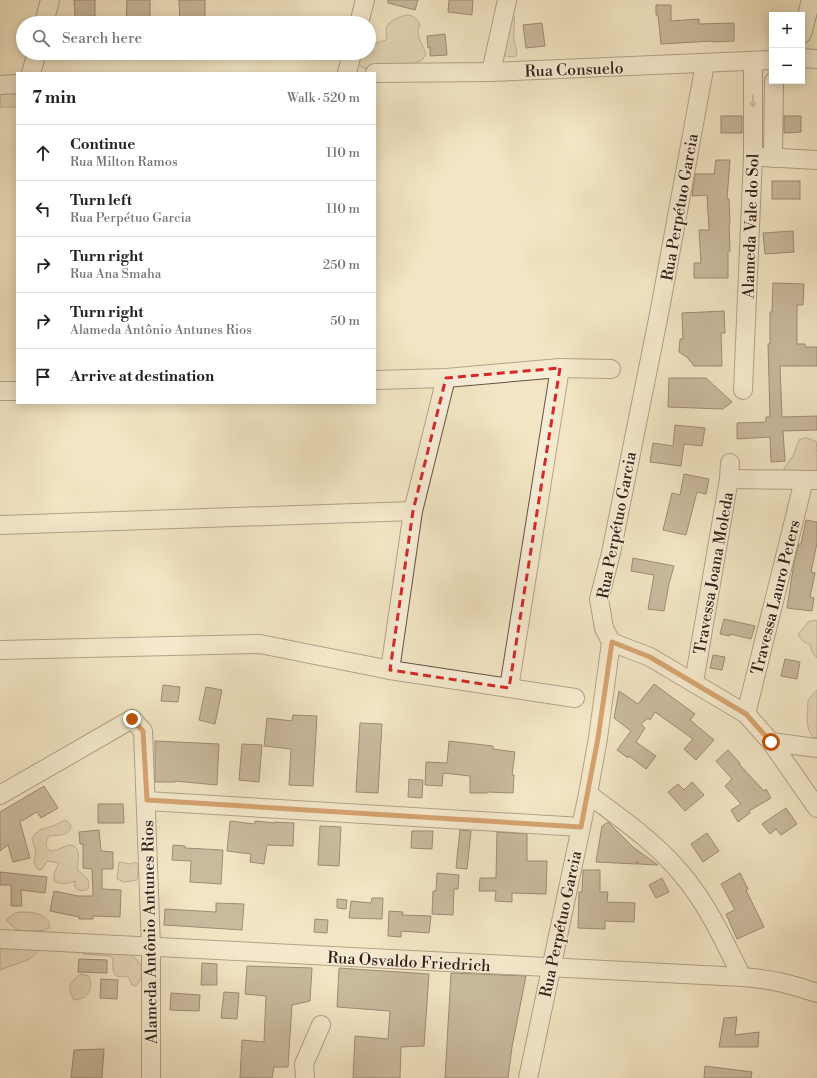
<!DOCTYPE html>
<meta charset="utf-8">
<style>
:root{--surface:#fff;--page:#f2f2f2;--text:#202124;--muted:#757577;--line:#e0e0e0}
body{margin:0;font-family:"Libre Bodoni",serif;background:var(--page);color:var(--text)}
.controls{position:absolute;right:12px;top:12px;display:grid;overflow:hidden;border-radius:0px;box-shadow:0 2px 10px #0003}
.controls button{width:36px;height:36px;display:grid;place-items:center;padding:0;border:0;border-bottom:1px solid var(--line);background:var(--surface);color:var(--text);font:20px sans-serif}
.stop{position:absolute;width:12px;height:12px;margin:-9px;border:3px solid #b45309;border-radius:50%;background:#fff}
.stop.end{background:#b45309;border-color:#fff;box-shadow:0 1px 4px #0008}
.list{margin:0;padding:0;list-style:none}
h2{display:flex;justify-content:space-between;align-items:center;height:52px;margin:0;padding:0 16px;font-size:17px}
h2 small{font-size:13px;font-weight:400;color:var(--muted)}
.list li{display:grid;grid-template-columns:26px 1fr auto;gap:12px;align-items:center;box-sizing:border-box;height:56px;padding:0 16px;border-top:1px solid var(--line)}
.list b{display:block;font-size:15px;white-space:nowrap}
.list p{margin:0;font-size:13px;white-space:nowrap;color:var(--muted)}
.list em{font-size:13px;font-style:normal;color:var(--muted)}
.icon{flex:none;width:22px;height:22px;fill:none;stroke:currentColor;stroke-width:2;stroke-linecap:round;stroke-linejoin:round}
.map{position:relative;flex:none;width:817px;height:1078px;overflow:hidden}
.search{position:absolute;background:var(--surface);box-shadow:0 2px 10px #0003;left:16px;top:16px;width:360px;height:44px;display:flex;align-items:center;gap:10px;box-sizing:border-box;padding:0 14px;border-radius:22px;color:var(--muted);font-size:15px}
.panel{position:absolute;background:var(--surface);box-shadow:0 2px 10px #0003;left:16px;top:72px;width:360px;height:332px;border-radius:0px}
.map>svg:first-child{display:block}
.green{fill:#d2c4a6;stroke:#84725f}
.building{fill:#978671;stroke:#352018}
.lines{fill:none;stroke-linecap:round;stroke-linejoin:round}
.minor-casing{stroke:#645143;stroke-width:20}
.minor{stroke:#f7eed8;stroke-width:18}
.oneway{stroke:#a09182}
.route{stroke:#b45309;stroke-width:5}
.marked{fill:none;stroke:#d62828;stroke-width:3;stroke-dasharray:8 5;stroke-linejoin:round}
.labels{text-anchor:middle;stroke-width:3;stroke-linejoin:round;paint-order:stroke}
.street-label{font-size:16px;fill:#352018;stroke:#f7eed8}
</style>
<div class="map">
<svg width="817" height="1078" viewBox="0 0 817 1078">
<rect width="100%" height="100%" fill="#f2e5c3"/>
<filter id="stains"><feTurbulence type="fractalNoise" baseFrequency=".005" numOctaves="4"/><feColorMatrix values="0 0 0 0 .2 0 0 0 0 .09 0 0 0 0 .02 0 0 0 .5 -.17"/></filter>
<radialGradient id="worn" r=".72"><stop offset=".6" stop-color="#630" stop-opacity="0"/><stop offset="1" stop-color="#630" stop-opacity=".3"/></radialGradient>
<g class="green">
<path d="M512 10C517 18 513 30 514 40 515 46 518 51 516 56L512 57 500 55Z"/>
<path d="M408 15C414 16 418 19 420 25 414 33 423 45 426 54L422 60 404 67H379L367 69 363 68 357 63 358 53H369V45L386 40C387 36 386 33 386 29 387 21 400 16 408 15Z"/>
<path d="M17 91V107H0V93Z"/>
<path d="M803 438H807L817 442 816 449 817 452V478L778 477 793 456 799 440Z"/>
<path d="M815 620 817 621V658L812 652 810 645 803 641 798 635 808 622Z"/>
<path d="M817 690V739C803 732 808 713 808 700Z"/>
<path d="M65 820 71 825C70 837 58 835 49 836 47 839 46 841 46 845 49 857 63 846 69 845 72 845 75 846 77 849 81 855 76 864 78 871 85 876 91 879 88 889 81 892 77 891 74 885L76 881 64 884 55 882C52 876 56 869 59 863L47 861 42 869 38 870 34 863 36 851 32 839 34 835 40 830 53 826Z"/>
<path d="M119 862 131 864 135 862 138 864V876L137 880 124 882 117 879Z"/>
<path d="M20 912C33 912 41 912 50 923L49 928C43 932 23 932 16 929 13 927 9 923 6 920L15 913Z"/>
<path d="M0 941 42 947 30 959 0 970Z"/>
<path d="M82 951 129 953 139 962 143 970V975L136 986 132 985 129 978 126 976C111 980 113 969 113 959L110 956 83 954Z"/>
<path d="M81 974 89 976C93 990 89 998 74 1000 66 987 70 982 81 974Z"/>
</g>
<g class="building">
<path d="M74 0H95V16L75 17Z"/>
<path d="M127 0H150V23H126Z"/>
<path d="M179 0H205V23H180Z"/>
<path d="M388 0H418L415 10 388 3Z"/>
<path d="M449 0H473L472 15 448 12Z"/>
<path d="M656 5H671V21L699 19V24L734 23V41L713 42V41L661 44 658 15H656Z"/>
<path d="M542 23 545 46 526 48 523 25Z"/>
<path d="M445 34 447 55 430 56V47L428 48 427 36Z"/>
<rect x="721" y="116" width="21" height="17"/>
<path d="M784 116H801V132L784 133Z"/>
<path d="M716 160H730L727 199H729L730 224H729L730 251H728V278H694V263H701L699 230H709L707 195 692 196 695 174H714Z"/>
<rect x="772" y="181" width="28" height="18"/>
<path d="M793 231 794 252 765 254 763 233Z"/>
<path d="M773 283 804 284 803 305H797V344H805V347H817V366H780L782 417 817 416V430L783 431 785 461 771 462 770 437 737 439V423L766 422V417H770L768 344H770V312H772Z"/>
<path d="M724 311 725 333H721L722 366H694L687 357 679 352 680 339H683L682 313Z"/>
<path d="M669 378H706L732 402 723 409 668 407Z"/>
<path d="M675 425 705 428 702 446 684 444 681 466 650 462 653 443 673 446Z"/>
<path d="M684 474 709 479 706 494 697 492 686 535 663 530 672 493 680 495Z"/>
<path d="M806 520 817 522V543L811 572 815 573 810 597 814 598 812 611 787 608 794 563 799 544H801Z"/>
<path d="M633 558 674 566 669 584 664 611 648 609 654 575 631 571Z"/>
<path d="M724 619 755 626 751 639 730 634V636L720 634Z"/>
<path d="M713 655 725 657 722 670 710 668Z"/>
<path d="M785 659 800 662 797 679 781 676Z"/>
<path d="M654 684 695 714 690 720 714 740 696 760 684 749 693 739 655 712 650 720 648 718 641 724 645 728 636 742 656 756 646 769 629 756 628 758 617 750 631 731 614 718 619 691 638 704Z"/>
<path d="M163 685 180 687 178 702 161 701Z"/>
<path d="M206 687 222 690 215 724 199 720Z"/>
<path d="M293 715 317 716 313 786 289 785 291 749 264 746 267 718 292 721Z"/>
<path d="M360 723 382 724 378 793 356 792Z"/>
<path d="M155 741 219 744 217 785 175 781V782H155Z"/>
<path d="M449 741 493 746V749L515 752 512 775H514L513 793 487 792V793H470V776L443 773 442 786 425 785 426 762 447 763Z"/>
<path d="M242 744 262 745 259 782 239 780Z"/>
<path d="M728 750 740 763 739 764 764 791 766 789 771 798 749 811 750 813 738 822 731 810 741 804 725 786 732 779 716 761Z"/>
<path d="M409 779 423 780 422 798 408 797Z"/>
<path d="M692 782 704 795 685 811 668 792 678 784 684 790Z"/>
<path d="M44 786 58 808 41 818 37 812 20 822 30 858 13 862 8 845 0 851V812Z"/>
<path d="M98 804H123L124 823H98Z"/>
<path d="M786 808 797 824 781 835 776 829 770 834 762 824Z"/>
<path d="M230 821 255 824V821L275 823V822L294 823 293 846 267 845 264 864 250 862 251 854 227 851Z"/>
<path d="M608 822 634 848 658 865 638 864 637 861V864L596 862 602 826Z"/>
<path d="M320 826 341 827 339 866 318 865Z"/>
<path d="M99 830 101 851 113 852V869H102V889L121 890 120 917 93 916V919H79V917L50 911 54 891 78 896H93L92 869 83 868V844H80L79 832Z"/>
<path d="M460 830 471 831 467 869 456 868Z"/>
<path d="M412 831H433L432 849 411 848Z"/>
<path d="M497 832 527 834V861H547L546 894 512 893V902L495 901 496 891H479L480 878H496Z"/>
<path d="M707 833 719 851 703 862 691 844Z"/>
<path d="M173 845 185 846V848L223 850 221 884 190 882 191 861 172 860Z"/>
<path d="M583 870H600V892H608L607 902 635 903 634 922 605 921V929L578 928 579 892H582Z"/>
<path d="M0 872 47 877 45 893 21 890 22 906H11V885H0Z"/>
<path d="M437 873 459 875 458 889H454L453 915 432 914 433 891H436Z"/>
<path d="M740 873 748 889 746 890 764 927 737 939 726 914 735 910 721 884Z"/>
<path d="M662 878 669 892 656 898 649 885Z"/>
<path d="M372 898H383L382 919 349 918 351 901 371 903Z"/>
<path d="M337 899 347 900 346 909 337 908Z"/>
<path d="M216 903 244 904 242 930 164 925 165 909 216 912Z"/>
<path d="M389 911 403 912 402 915 431 916 429 933 401 931V937L388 936Z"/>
<path d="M315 919 328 920 327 933 314 932Z"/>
<path d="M79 959 107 960V973L78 972Z"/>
<path d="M202 963 217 964V985H201Z"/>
<path d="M247 966 312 968 310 1001 292 1005 288 1067H274L272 1078H240L242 1040 264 1042 266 996 245 994Z"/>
<path d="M339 968 429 974 424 1046 401 1047 400 1078H353L355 1036 388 1039 390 1011 337 1007Z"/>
<path d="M451 973 526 976 512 1047 508 1078H445Z"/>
<path d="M101 979 118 980 117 999 100 998Z"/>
<path d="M224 992 239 993 237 1019 221 1018Z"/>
<path d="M171 993 200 995 199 1011 170 1010Z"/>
<path d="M737 1017 735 1035 759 1032 758 1047H719L724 1018Z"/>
<path d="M104 1049 102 1078H71L74 1050Z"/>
<path d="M705 1066 752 1072 751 1078H704Z"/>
</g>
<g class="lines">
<defs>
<g id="minor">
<path d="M44 23 50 0"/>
<path d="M359 23 365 0"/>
<path d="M802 34 811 0"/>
<path d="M802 58 817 59"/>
<path d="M491 72 507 0"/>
<path d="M31 73 37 53"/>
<path d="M347 73 352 53"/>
<path d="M375 73 491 72 772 60"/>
<path d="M0 85 17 84"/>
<path d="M762 157 817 160"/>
<path d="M773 158 774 81"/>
<path d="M375 380 446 378 560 368 611 369"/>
<path d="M743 390 753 157V62"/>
<path d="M0 391H17"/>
<path d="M729 479 817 480"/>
<path d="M0 525 413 511"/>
<path d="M611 642 650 657 746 714 771 742 817 808"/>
<path d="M0 650 260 644 390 670 575 698"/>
<path d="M390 670 413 511 446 378"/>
<path d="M694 682 729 479 730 463"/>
<path d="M509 688 560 368"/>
<path d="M746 714 804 480"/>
<path d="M771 742 817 748"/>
<path d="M588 794C620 818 654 841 680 872 707 903 724 941 742 977"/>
<path d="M0 795 132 719 143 731 151 947V1078"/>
<path d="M147 801 581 827"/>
<path d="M0 939 742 977C771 979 790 984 817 993"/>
<path d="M305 1078 304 1064 321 1025"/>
<path d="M528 1078 588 794 598 738 611 642 604 628 599 599 611 553 660 309 705 64"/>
</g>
</defs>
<use href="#minor" class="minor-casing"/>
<use href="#minor" class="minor"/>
</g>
<defs><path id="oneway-shaft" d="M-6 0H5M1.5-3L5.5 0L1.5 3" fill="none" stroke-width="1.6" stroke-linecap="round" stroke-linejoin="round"/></defs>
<use class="oneway" href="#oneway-shaft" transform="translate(753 101) rotate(90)"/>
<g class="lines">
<path class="route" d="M132 719 143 731 147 800 581 827 598 738 612 642 650 657 746 714 771 742"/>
</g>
<path d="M0 0H817V1078H0ZM560 368 509 688 390 670 413 511 446 378Z" fill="#f2e5c3" fill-opacity=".55" fill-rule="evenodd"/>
<path class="marked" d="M560 368 509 688 390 670 413 511 446 378Z"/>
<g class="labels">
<g class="street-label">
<text transform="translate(574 69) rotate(-2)" y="6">Rua Consuelo</text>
<text transform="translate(679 207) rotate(-80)" y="6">Rua Perpétuo Garcia</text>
<text transform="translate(750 226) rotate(-88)" y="6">Alameda Vale do Sol</text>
<text transform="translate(616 525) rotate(-79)" y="6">Rua Perpétuo Garcia</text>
<text transform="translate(713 573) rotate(-80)" y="6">Travessa Joana Moleda</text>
<text transform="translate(775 597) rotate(-76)" y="6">Travessa Lauro Peters</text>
<text transform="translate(560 924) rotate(-78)" y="6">Rua Perpétuo Garcia</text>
<text transform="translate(149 932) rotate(-91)" y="6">Alameda Antônio Antunes Rios</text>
<text transform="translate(409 961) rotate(3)" y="6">Rua Osvaldo Friedrich</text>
</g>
</g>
<rect width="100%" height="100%" filter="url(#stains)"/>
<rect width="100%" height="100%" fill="url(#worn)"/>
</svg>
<div class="controls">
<button>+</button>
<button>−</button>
</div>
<div class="stop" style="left:771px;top:742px"></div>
<div class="stop end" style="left:132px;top:719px"></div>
<div class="search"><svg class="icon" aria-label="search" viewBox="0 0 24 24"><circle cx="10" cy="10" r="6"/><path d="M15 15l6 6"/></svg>Search here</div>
<section class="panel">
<h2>7 min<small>Walk · 520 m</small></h2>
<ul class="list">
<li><svg class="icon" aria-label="ahead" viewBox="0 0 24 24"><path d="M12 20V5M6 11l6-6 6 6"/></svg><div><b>Continue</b><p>Rua Milton Ramos</p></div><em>110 m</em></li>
<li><svg class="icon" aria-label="left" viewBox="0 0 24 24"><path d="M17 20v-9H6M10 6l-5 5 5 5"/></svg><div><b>Turn left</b><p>Rua Perpétuo Garcia</p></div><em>110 m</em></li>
<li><svg class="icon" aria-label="right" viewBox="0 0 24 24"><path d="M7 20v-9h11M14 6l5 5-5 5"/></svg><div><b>Turn right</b><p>Rua Ana Smaha</p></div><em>250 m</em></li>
<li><svg class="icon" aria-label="right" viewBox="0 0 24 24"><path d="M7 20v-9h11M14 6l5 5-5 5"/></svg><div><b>Turn right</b><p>Alameda Antônio Antunes Rios</p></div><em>50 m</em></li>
<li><svg class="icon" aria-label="arrive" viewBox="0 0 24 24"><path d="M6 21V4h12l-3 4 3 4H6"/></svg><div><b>Arrive at destination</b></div></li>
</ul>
</section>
</div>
